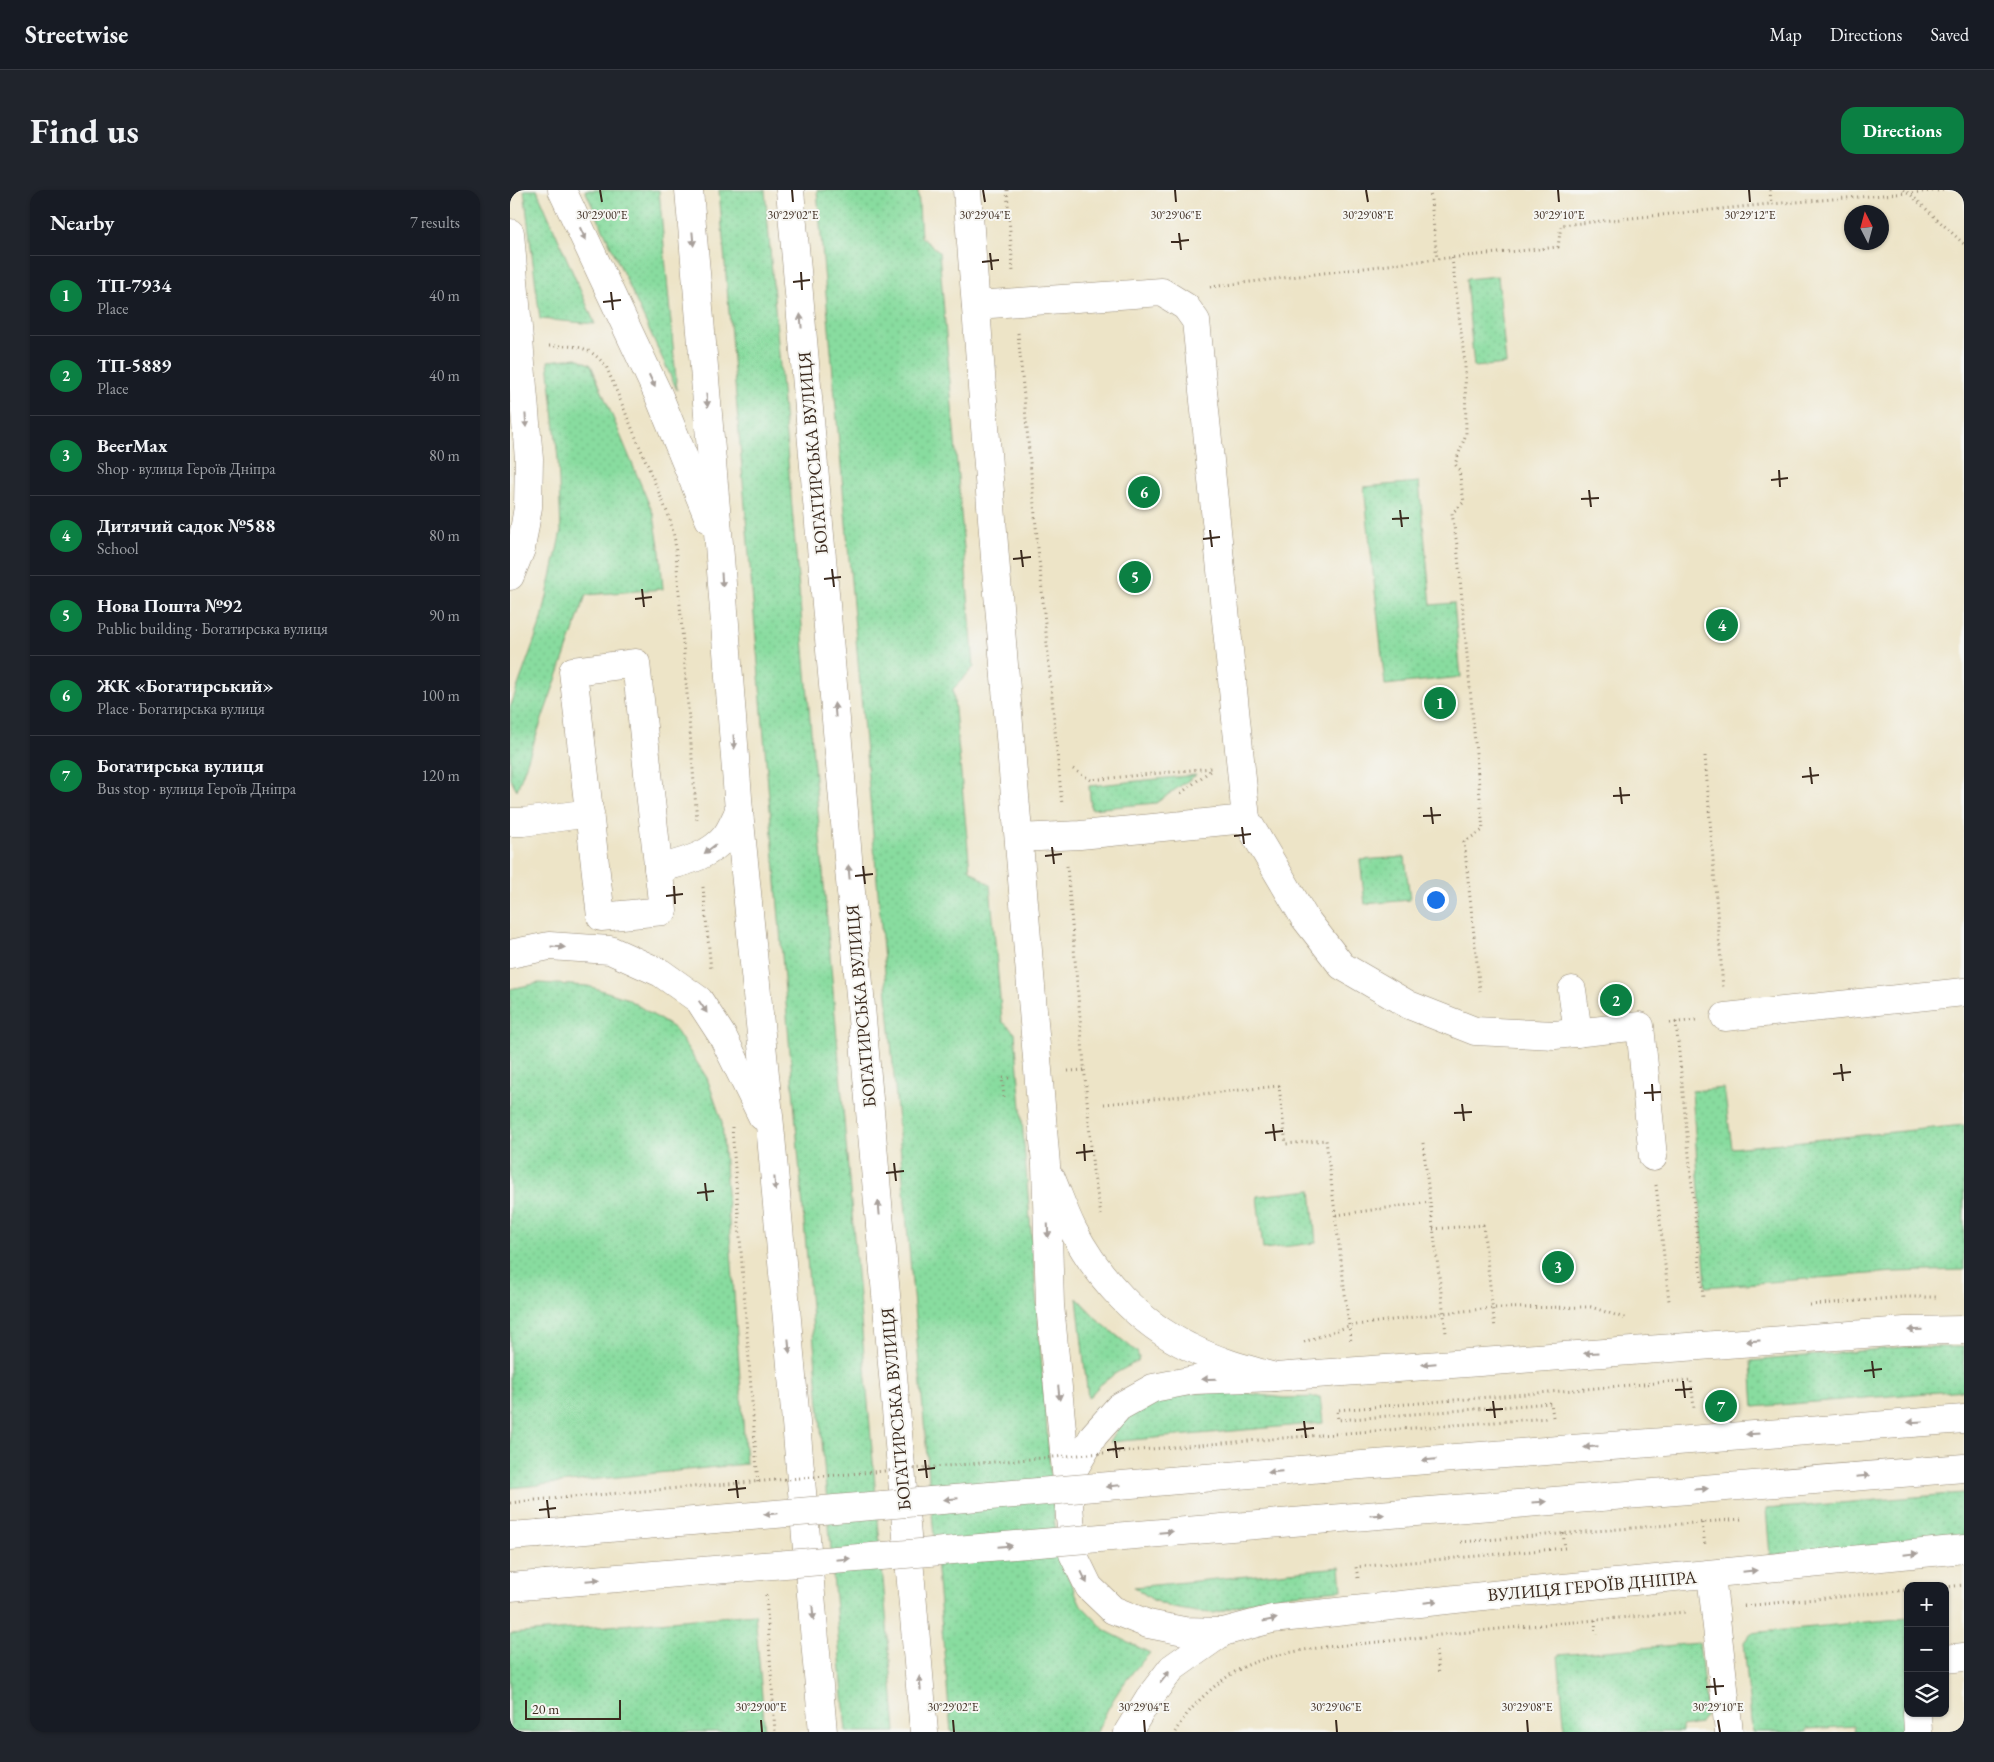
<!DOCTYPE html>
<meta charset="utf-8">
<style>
:root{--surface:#171b24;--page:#20242c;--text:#f1f3f6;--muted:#9ea1a6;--line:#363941;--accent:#0b8043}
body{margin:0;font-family:"EB Garamond",serif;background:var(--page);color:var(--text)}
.controls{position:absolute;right:15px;bottom:15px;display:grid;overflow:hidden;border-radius:10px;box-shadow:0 1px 4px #0004}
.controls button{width:45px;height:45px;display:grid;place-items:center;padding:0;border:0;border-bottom:1px solid var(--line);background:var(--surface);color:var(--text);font:25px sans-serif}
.compass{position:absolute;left:1334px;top:15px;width:45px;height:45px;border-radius:50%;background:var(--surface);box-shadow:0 1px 4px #0004;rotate:354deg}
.scale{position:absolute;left:15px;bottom:12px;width:96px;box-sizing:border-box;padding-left:5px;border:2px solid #3b2a1e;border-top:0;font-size:14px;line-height:18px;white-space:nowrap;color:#3b2a1e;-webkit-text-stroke:4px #f6f6f2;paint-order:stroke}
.you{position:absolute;left:925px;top:709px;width:18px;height:18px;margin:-12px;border:4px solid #fff;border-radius:50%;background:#1a73e8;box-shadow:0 0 0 8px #1a73e833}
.badge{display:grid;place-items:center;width:32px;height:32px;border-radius:50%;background:var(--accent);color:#fff;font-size:16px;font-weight:700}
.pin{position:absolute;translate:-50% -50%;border:2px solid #fff;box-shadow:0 1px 5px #0006}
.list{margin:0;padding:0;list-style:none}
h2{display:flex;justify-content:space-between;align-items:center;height:65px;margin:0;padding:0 20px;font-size:21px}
h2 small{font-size:16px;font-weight:400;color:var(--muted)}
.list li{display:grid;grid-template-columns:32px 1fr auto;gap:15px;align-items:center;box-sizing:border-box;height:80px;padding:0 20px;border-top:1px solid var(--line)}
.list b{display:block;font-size:19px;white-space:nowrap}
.list p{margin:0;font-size:16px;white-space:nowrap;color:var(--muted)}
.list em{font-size:16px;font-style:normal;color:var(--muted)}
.icon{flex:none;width:28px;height:28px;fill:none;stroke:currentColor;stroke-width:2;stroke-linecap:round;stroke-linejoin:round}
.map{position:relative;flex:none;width:1454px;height:1542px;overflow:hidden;border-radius:15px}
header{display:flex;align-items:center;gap:30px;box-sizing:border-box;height:70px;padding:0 25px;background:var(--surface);border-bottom:1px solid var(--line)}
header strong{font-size:24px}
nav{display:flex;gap:28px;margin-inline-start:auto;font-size:18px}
.intro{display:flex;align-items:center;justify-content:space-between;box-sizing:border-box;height:120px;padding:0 30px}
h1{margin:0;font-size:35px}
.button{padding:12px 22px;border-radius:15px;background:var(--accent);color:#fff;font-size:18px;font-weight:700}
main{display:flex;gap:30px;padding:0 30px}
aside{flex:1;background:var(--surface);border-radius:15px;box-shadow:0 1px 4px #0004}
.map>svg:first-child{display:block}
.grass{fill:url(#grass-dots);stroke:#62835e}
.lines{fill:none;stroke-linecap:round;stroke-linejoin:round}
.minor-casing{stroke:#948772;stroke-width:29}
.major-casing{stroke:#948772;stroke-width:29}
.path{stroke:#948772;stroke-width:3;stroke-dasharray:1 4;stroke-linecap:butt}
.minor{stroke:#fff;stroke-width:28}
.major{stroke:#fff;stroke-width:28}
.major-bridge-casing{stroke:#948772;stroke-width:29;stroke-linecap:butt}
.path-bridge{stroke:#948772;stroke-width:3;stroke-dasharray:1 4;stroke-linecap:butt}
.major-bridge{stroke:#fff;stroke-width:28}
.oneway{fill:#a79f9a}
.ticks{fill:none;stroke:#3b2a1e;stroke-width:2}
.labels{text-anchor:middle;stroke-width:4;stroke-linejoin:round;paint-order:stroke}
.street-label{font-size:18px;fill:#3b2a1e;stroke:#f6f6f2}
.ticks-label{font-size:12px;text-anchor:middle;fill:#3b2a1e;stroke:#f6f6f2;stroke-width:4;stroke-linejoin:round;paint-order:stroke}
</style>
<header>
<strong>Streetwise</strong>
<nav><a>Map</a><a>Directions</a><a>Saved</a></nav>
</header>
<div class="intro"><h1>Find us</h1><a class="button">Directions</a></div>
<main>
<aside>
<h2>Nearby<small>7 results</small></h2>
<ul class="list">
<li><span class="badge">1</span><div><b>ТП-7934</b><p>Place</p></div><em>40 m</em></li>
<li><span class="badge">2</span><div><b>ТП-5889</b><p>Place</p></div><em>40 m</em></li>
<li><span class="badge">3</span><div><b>BeerMax</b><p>Shop · вулиця Героїв Дніпра</p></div><em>80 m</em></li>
<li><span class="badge">4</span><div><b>Дитячий садок №588</b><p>School</p></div><em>80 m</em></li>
<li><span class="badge">5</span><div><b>Нова Пошта №92</b><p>Public building · Богатирська вулиця</p></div><em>90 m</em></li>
<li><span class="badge">6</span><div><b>ЖК «Богатирський»</b><p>Place · Богатирська вулиця</p></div><em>100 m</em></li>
<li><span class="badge">7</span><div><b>Богатирська вулиця</b><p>Bus stop · вулиця Героїв Дніпра</p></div><em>120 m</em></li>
</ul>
</aside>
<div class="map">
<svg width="1454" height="1542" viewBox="0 0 1454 1542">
<defs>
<pattern id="grass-dots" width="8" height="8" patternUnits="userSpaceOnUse" patternTransform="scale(1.25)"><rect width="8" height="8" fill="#88dc9f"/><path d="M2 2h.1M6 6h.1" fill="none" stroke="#76bd88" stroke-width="1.8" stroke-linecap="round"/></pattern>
</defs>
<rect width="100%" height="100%" fill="#f6f6f2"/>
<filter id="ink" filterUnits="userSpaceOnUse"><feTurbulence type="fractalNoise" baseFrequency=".02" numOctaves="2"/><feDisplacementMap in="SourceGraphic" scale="10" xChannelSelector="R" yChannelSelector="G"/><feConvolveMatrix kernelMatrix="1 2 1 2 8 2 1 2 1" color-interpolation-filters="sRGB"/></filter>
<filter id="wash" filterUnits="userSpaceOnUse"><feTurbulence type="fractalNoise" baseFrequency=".0096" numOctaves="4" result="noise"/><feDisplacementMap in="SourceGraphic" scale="20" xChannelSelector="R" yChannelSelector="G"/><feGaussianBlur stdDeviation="1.12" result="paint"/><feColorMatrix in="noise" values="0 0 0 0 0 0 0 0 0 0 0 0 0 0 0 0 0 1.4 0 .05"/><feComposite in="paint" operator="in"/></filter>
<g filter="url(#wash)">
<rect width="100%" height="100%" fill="#ede4c7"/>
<g class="grass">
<path d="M14 0H27L85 134 30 129Z"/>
<path d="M75 0H149L167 200Z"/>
<path d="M209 0H255L386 1542H336Z"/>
<path d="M307 0H408L411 47 429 62 464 477 443 499 460 680 480 695 492 831 505 843 544 1328 550 1369 571 1415 596 1441 640 1463C615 1489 601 1509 587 1542H441Z"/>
<path d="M988 86 996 174 964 177 956 89Z"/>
<path d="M67 168 81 175 144 326 150 362 153 399 76 405 7 600 0 588V518L32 429 51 341 48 269 38 171Z"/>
<path d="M909 292 921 415 944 413 951 487 875 495 854 297Z"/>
<path d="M686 585 646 613 581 619 579 596Z"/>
<path d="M895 667 900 710 855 714 850 670Z"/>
<path d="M29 793 78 796 116 808 165 839 197 888 212 932 236 1274 0 1298V799Z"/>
<path d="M1214 898 1222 958 1454 935V1080L1384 1082 1196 1097 1182 901Z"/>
<path d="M801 1000 806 1053 753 1059 747 1006Z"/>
<path d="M567 1108 590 1132 627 1162 629 1167 628 1171 606 1183 590 1195 578 1208Z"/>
<path d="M1393 1157H1454V1200L1244 1217 1241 1171Z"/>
<path d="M719 1201 774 1208 810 1207 813 1233 600 1252 609 1236 620 1224 658 1205Z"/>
<path d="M1454 1303V1348L1260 1365 1256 1319Z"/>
<path d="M830 1377 832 1400 783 1404 748 1410 704 1423 687 1422 663 1418 643 1410 624 1397Z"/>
<path d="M245 1424 255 1542H0V1444Z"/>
<path d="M1398 1428V1510L1394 1511 1398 1542H1345L1344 1536 1297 1539V1542H1242L1234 1452 1241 1443Z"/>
<path d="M1189 1453 1197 1523 1189 1534 1172 1537V1542H1055L1048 1465Z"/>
</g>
</g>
<g filter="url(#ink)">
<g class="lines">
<defs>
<g id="minor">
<path d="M466 115 652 102 676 117 686 131 736 629 570 645 509 648"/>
<path d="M126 473 153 721 91 727 63 481Z"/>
<path d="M736 629 794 727 832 776 899 815 965 841 1045 845 1130 836 1143 967"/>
<path d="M0 632H13L80 623"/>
<path d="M148 679C173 672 199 667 216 646 221 639 225 629 229 621"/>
<path d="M1062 800 1068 843"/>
<path d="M1215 827 1454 802"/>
<path d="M1201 1385 1219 1542"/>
<path d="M1435 1469 1454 1467"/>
<path d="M1407 1523 1408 1542"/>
</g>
<g id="major">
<path d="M52 0 148 204 199 329"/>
<path d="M179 0 209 354 229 621 261 946 313 1542"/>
<path d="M280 0 414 1542"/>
<path d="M457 0 485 368 536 975 540 1115 557 1291"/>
<path d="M0 43 19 269 18 317 11 359 0 386"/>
<path d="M0 764 39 756 100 760 151 783 189 810 213 847 252 926"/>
<path d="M542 990C549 1007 555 1024 563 1040 588 1088 629 1133 679 1157 706 1171 736 1179 765 1187L1395 1141 1454 1140"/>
<path d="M765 1187 684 1190 643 1198 609 1217 584 1245 557 1291 563 1364 579 1397 603 1420 638 1434 674 1441 713 1442 762 1429 1001 1403 1454 1359"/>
<path d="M813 1278 1454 1229"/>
<path d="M819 1329 1454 1278"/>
<path d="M0 1346 28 1344"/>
<path d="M0 1397 35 1394"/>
<path d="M618 1542 639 1508 662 1478 713 1442"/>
</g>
</defs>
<use href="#minor" class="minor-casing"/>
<use href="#major" class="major-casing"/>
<g class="path">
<path d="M497 0 503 82"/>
<path d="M920 0 927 69"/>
<path d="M1260 0 1261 14"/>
<path d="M1393 0 1400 4 1454 54"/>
<path d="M942 68 955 174 956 244 945 274 949 280 954 312 942 323 947 355 973 640 954 652 970 801"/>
<path d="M700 97 927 69 1048 57 1051 35 1261 14 1436 0"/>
<path d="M508 143 552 615"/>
<path d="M39 156C66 156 77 154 96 176L160 329 165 351 187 631"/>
<path d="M1195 566 1213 798"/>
<path d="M563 579 581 590 701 578"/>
<path d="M671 603 700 581"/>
<path d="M557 676 583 980 591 1025"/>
<path d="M193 697 201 780"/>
<path d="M1166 832 1193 1108"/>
<path d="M1160 833 1186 830"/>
<path d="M558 881 575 880"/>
<path d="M494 907 492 888H500"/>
<path d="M594 914 769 896 776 954 816 950 841 1152"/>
<path d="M222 937 248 1295"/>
<path d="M913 953 920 1012"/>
<path d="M1146 995 1159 1111"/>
<path d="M826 1025 920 1012 936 1143"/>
<path d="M923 1039 973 1035 985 1139"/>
<path d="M1300 1115 1393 1107H1426"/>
<path d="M794 1152 839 1136 933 1123 983 1118 1081 1117 1117 1129"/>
<path d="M1043 1227 1041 1213 828 1230 827 1220 1181 1190 1184 1218"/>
<path d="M810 1245 1038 1228"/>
<path d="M0 1313 25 1310"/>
<path d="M1192 1333 1195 1355"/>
<path d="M951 1352 1232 1329"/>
<path d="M848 1388 846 1377 1055 1358 1053 1343"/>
<path d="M1435 1397 1454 1395"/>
<path d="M256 1405 265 1542"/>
<path d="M1234 1416 1398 1400"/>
<path d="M1085 1430 1086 1445"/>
<path d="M926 1461 929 1484"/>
<path d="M665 1542C680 1515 712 1486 740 1474 783 1457 832 1456 878 1451 977 1439 1076 1431 1176 1422"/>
</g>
<use href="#minor" class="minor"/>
<use href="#major" class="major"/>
<defs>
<g id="major-bridge">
<path d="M28 1344 813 1278"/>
<path d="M35 1394 819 1329"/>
</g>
</defs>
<use href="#major-bridge" class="major-bridge-casing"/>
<path class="path-bridge" d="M25 1310 810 1245"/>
<use href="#major-bridge" class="major-bridge"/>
</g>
<defs><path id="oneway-solid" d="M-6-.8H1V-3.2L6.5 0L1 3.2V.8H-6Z" transform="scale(1.25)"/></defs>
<g class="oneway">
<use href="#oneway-solid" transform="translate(73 44) rotate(65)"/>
<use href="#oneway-solid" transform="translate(183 49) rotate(85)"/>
<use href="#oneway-solid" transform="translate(291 131) rotate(-95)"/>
<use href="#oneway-solid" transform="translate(142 191) rotate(65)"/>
<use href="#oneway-solid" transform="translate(197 210) rotate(85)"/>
<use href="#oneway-solid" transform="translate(16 231) rotate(85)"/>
<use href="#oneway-solid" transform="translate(212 390) rotate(86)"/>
<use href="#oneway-solid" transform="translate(325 520) rotate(-95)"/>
<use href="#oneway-solid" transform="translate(224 552) rotate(86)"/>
<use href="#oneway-solid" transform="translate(200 659) rotate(142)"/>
<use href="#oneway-solid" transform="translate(339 682) rotate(-95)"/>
<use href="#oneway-solid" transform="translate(48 757) rotate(4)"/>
<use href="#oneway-solid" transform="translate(193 817) rotate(56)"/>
<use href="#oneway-solid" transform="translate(265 994) rotate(85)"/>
<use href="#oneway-solid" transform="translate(369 1018) rotate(-95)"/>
<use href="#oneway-solid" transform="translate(538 1041) rotate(88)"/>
<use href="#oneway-solid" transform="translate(1405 1140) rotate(179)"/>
<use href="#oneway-solid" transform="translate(1243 1151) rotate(176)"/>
<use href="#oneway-solid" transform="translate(279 1156) rotate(85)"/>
<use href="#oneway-solid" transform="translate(1081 1163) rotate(176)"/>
<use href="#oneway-solid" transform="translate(919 1174) rotate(175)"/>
<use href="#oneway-solid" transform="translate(699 1189) rotate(178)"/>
<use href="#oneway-solid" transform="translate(549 1203) rotate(84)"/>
<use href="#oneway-solid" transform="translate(1405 1232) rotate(176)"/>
<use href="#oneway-solid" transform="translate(1243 1244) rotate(176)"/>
<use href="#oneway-solid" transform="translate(1081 1257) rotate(175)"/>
<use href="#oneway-solid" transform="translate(919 1270) rotate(175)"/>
<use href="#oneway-solid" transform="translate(765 1282) rotate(175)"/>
<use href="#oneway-solid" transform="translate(1353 1286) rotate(-5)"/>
<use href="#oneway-solid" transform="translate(603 1296) rotate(175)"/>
<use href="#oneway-solid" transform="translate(1191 1299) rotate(-4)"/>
<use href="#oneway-solid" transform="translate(441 1309) rotate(175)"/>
<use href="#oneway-solid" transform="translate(1029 1312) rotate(-4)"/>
<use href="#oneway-solid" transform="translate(261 1324) rotate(175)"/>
<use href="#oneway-solid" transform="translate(867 1325) rotate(-4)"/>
<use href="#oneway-solid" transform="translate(656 1342) rotate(-5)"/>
<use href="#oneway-solid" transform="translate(495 1356) rotate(-5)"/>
<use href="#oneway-solid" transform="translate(1401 1364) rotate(-6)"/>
<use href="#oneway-solid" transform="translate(333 1369) rotate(-5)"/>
<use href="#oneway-solid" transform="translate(1240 1381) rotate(-6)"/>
<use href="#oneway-solid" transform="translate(574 1387) rotate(64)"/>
<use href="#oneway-solid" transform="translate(83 1390) rotate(-5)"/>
<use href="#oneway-solid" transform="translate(921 1412) rotate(-6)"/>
<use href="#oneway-solid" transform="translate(303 1423) rotate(85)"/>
<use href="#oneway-solid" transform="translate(760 1430) rotate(-12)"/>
<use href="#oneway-solid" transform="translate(655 1487) rotate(-52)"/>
<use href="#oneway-solid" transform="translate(410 1493) rotate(-95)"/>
</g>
</g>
<path class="ticks" d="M90 0 92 12M282 0 283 12M473 0 475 12M665 0 666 12M856 0 858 12M1048 0 1049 12M1239 0 1240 12M669 43 671 60M661 52 679 50M480 63 482 80M472 72 489 70M291 82 292 100M283 92 300 90M101 102 103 120M93 112 111 110M1269 280 1270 297M1261 290 1278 288M1079 300 1081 317M1071 309 1089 308M890 320 892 337M882 329 899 328M700 340 702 357M693 349 710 347M511 360 513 377M503 369 521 367M322 379 324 397M314 389 331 387M132 399 134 417M125 409 142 407M1300 577 1302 594M1292 587 1309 585M1110 597 1112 614M1103 606 1120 605M921 617 923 634M913 626 931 625M732 637 734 654M724 646 741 644M542 657 544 674M535 666 552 664M353 676 355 694M345 686 363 684M164 696 165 714M156 706 173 704M1331 874 1333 891M1323 884 1341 882M1142 894 1143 911M1134 903 1151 902M952 914 954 931M944 923 962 922M763 934 765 951M755 943 773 941M574 954 575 971M566 963 583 961M384 973 386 991M376 983 394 981M195 993 197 1011M187 1003 204 1001M1362 1171 1364 1188M1354 1181 1372 1179M1173 1191 1175 1208M1165 1200 1182 1199M983 1211 985 1228M976 1220 993 1219M794 1231 796 1248M786 1240 804 1238M605 1251 607 1268M597 1260 614 1258M415 1270 417 1288M408 1280 425 1278M226 1290 228 1308M218 1300 236 1298M37 1310 39 1328M29 1320 46 1318M1204 1488 1206 1505M1196 1497 1214 1496M251 1530 252 1542M443 1530 444 1542M634 1530 635 1542M826 1530 827 1542M1017 1530 1018 1542M1208 1530 1210 1542"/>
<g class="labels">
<g class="street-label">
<text transform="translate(303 263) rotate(-95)" y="6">БОГАТИРСЬКА ВУЛИЦЯ</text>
<text transform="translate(351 816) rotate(-95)" y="6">БОГАТИРСЬКА ВУЛИЦЯ</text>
<text transform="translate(386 1219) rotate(-95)" y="6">БОГАТИРСЬКА ВУЛИЦЯ</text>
<text transform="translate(1082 1396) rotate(-5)" y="6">ВУЛИЦЯ ГЕРОЇВ ДНІПРА</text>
</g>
</g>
<g class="ticks-label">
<text x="92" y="29">30°29'00"E</text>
<text x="283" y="29">30°29'02"E</text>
<text x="475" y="29">30°29'04"E</text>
<text x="666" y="29">30°29'06"E</text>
<text x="858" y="29">30°29'08"E</text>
<text x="1049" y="29">30°29'10"E</text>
<text x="1240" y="29">30°29'12"E</text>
<text x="251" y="1521">30°29'00"E</text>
<text x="443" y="1521">30°29'02"E</text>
<text x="634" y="1521">30°29'04"E</text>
<text x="826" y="1521">30°29'06"E</text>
<text x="1017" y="1521">30°29'08"E</text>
<text x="1208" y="1521">30°29'10"E</text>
</g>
</svg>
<div class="controls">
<button>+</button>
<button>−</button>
<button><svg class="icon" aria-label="layers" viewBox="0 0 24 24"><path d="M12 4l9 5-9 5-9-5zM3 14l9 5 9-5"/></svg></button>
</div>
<svg class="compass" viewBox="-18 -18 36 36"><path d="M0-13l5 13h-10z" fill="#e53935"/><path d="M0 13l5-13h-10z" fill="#9ea1a6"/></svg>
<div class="scale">20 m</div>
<div class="you"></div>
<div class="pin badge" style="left:930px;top:513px">1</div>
<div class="pin badge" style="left:1106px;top:810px">2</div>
<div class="pin badge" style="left:1048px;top:1077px">3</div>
<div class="pin badge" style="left:1212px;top:435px">4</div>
<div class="pin badge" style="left:625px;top:387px">5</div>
<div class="pin badge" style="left:634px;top:302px">6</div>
<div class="pin badge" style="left:1211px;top:1216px">7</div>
</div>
</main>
